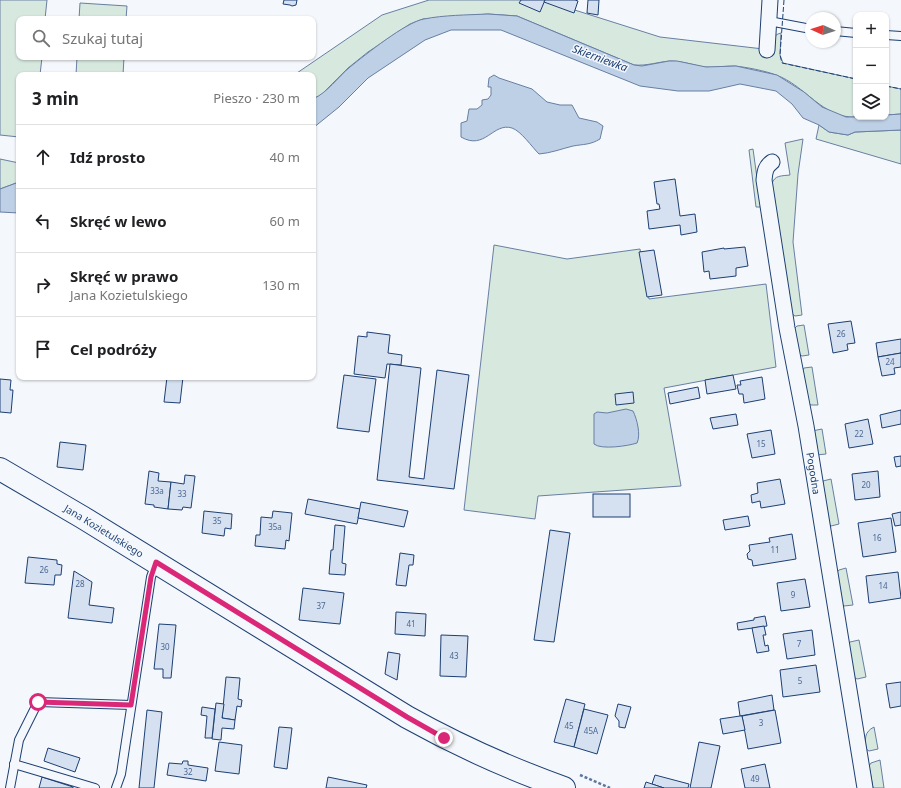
<!DOCTYPE html>
<html lang="pl">
<meta charset="utf-8">
<style>
:root{--surface:#fff;--page:#f2f2f2;--text:#202124;--muted:#757577;--line:#e0e0e0}
body{margin:0;font-family:"Noto Sans",sans-serif;background:var(--page);color:var(--text)}
.controls{position:absolute;right:12px;top:12px;display:grid;overflow:hidden;border-radius:8px;box-shadow:0 1px 3px #0004}
.controls button{width:36px;height:36px;display:grid;place-items:center;padding:0;border:0;border-bottom:1px solid var(--line);background:var(--surface);color:var(--text);font:20px sans-serif}
.compass{position:absolute;left:805px;top:12px;width:36px;height:36px;border-radius:50%;background:var(--surface);box-shadow:0 1px 3px #0004;rotate:273deg}
.stop{position:absolute;width:12px;height:12px;margin:-9px;border:3px solid #db2777;border-radius:50%;background:#fff}
.stop.end{background:#db2777;border-color:#fff;box-shadow:0 1px 4px #0008}
.list{margin:0;padding:0;list-style:none}
h2{display:flex;justify-content:space-between;align-items:center;height:52px;margin:0;padding:0 16px;font-size:17px}
h2 small{font-size:13px;font-weight:400;color:var(--muted)}
.list li{display:grid;grid-template-columns:26px 1fr auto;gap:12px;align-items:center;box-sizing:border-box;height:64px;padding:0 16px;border-top:1px solid var(--line)}
.list b{display:block;font-size:15px;white-space:nowrap}
.list p{margin:0;font-size:13px;white-space:nowrap;color:var(--muted)}
.list em{font-size:13px;font-style:normal;color:var(--muted)}
.icon{flex:none;width:22px;height:22px;fill:none;stroke:currentColor;stroke-width:2;stroke-linecap:round;stroke-linejoin:round}
.map{position:relative;flex:none;width:901px;height:788px;overflow:hidden}
.search{position:absolute;background:var(--surface);box-shadow:0 1px 3px #0004;left:16px;top:16px;width:300px;height:44px;display:flex;align-items:center;gap:10px;box-sizing:border-box;padding:0 14px;border-radius:8px;color:var(--muted);font-size:15px}
.panel{position:absolute;background:var(--surface);box-shadow:0 1px 3px #0004;left:16px;top:72px;width:300px;height:308px;border-radius:8px}
.map>svg:first-child{display:block}
.green{fill:#d7e8df;stroke:#687fa3}
.water{fill:#bed0e5;stroke:#687fa3}
.building{fill:#d5e0f0;stroke:#1d3f73}
.lines{fill:none;stroke-linecap:round;stroke-linejoin:round}
.service-casing{stroke:#1d3f73;stroke-width:10}
.minor-casing{stroke:#1d3f73;stroke-width:17}
.secondary-casing{stroke:#1d3f73;stroke-width:24}
.path{stroke:#5e769c;stroke-width:2.5;stroke-dasharray:3 2;stroke-linecap:butt}
.service{stroke:#f4f7fb;stroke-width:8}
.minor{stroke:#f4f7fb;stroke-width:15}
.secondary{stroke:#f4f7fb;stroke-width:22}
.fence{stroke:#1d3f73;stroke-width:1;stroke-dasharray:5 2;stroke-linecap:butt}
.route{stroke:#db2777;stroke-width:5}
.labels{text-anchor:middle;stroke-width:3;stroke-linejoin:round;paint-order:stroke}
.number-label{font-size:8px;fill:#4b6792}
.street-label{font-size:10px;fill:#1d3f73;stroke:#f4f7fb}
.water-label{font-size:11px;font-style:italic;fill:#1d3f73;stroke:#f4f7fb}
</style>
<div class="map">
<svg width="901" height="788" viewBox="0 0 901 788">
<rect width="100%" height="100%" fill="#f4f7fb"/>
<g class="green">
<path d="M0 0H47L45 19H19V57H42L40 75H19V137L0 135Z"/>
<path d="M429 0H543L660 37 772 50C773 41 772 35 781 33L780 55 783 63 856 79V117C823 119 805 85 776 75 766 71 746 67 734 66 724 66 714 68 704 67 693 65 682 61 670 61 658 62 647 66 634 65L517 16 488 14 423 19 410 24 368 52 348 68 321 95 313 99V75H294L382 15Z"/>
<path d="M80 3 127 6 126 19H79Z"/>
<path d="M77 57H124L123 75H76Z"/>
<path d="M886 86 901 89V114L886 115Z"/>
<path d="M819 125 829 132 848 135 855 132 901 130V164L816 139Z"/>
<path d="M803 139 798 174 793 242 802 315 795 316 792 314 772 184C774 175 782 176 790 175L785 143Z"/>
<path d="M753 149 761 207H756L749 150Z"/>
<path d="M0 159 19 163V182L0 189Z"/>
<path d="M494 245 567 259 640 249 649 299 766 284 776 367 664 388 681 486 538 496 535 519 464 510Z"/>
<path d="M804 325 809 355 802 356 798 354 794 329 797 326Z"/>
<path d="M812 367 818 405H811L807 403 802 371 804 368Z"/>
<path d="M822 429 826 454 816 455 812 431Z"/>
<path d="M831 479 839 524 831 526 828 523 821 484 823 481Z"/>
<path d="M846 568 853 605 844 606 841 604 836 573 839 570Z"/>
<path d="M859 640 866 677 857 679 854 677 848 645 850 642Z"/>
<path d="M874 727 878 749 869 751 866 749C865 739 864 732 874 727Z"/>
<path d="M880 760 884 788H873L869 766 871 763Z"/>
</g>
<g class="water">
<path d="M488 14 517 16 634 65 642 66 669 61H677L706 67 736 66 745 68 777 75 804 92 822 107 846 117H886V115L901 114V130L855 132 848 135 829 132 819 125 803 118 792 104 776 91 740 84 709 91H678L640 86 501 30H451L425 40 368 78 339 107 313 128V99C328 92 337 78 350 67 365 55 406 22 424 19 444 15 467 15 488 14Z"/>
<path d="M494 75 499 78 532 89 547 102 560 105H572L579 118 597 122 603 126 600 139C590 145 584 144 573 146 561 149 551 153 539 154 532 147 521 131 512 128 493 122 485 151 461 137V123L467 121 469 109H477L482 105V100L488 99 491 95V87H488L489 78Z"/>
<path d="M19 182V213L0 212V189Z"/>
<path d="M626 409 633 411C637 419 641 435 637 443 628 446 601 450 594 444V414L597 412 607 413Z"/>
</g>
<g class="building">
<path d="M284 0H297L296 5 292 6 290 5 283 4Z"/>
<path d="M521 0H545L540 12 519 3Z"/>
<path d="M545 0H575L578 1 574 13 544 2Z"/>
<path d="M588 0H599L598 15 587 13Z"/>
<path d="M675 179 680 216 695 214 697 232 681 235 680 225 649 229 647 211 660 209 659 204H657L654 182Z"/>
<path d="M745 247 748 266 736 268V276L710 279 709 271 704 272 702 252 724 248V249Z"/>
<path d="M654 250 662 295 647 297 639 252Z"/>
<path d="M851 321 855 343 847 344 848 350 833 353 828 324Z"/>
<path d="M367 332 390 335 388 353 402 355 401 365 387 364 385 378 354 374 358 336 367 337Z"/>
<path d="M901 339V353L878 357 876 343Z"/>
<path d="M901 353V367L894 368 895 374 882 376 878 357Z"/>
<path d="M390 364 421 368 409 477 424 479 437 370 469 375 454 489 377 480Z"/>
<path d="M344 375 376 379 369 432 337 428Z"/>
<path d="M733 375 736 389 707 394 705 380Z"/>
<path d="M167 377H183L180 403 164 402Z"/>
<path d="M762 377 765 399 744 403 743 394H739L737 385H741L740 381Z"/>
<path d="M0 379 11 380 10 390H13L11 413 0 412Z"/>
<path d="M698 387 700 398 670 404 668 393Z"/>
<path d="M633 392 634 403 616 405 615 394Z"/>
<path d="M901 410V424L882 428 880 415Z"/>
<path d="M736 414 738 425 713 429 710 418Z"/>
<path d="M868 419 873 444 849 448 845 424Z"/>
<path d="M771 430 775 454 752 458 747 434Z"/>
<path d="M60 442 86 445 83 470 57 467Z"/>
<path d="M901 456V466L896 467 894 457Z"/>
<path d="M149 471 159 473 158 481 171 482 168 509 154 507V505L145 504Z"/>
<path d="M878 471 880 497 855 500 852 474Z"/>
<path d="M185 475 195 476 191 508 183 507 182 510 168 509 171 482 184 484Z"/>
<path d="M780 479 785 504 761 508 760 501 752 503 751 495 758 493 757 483Z"/>
<rect x="593" y="494" width="37" height="23"/>
<path d="M308 499 360 509 357 524 305 514Z"/>
<path d="M361 502 408 511 404 527 358 518Z"/>
<path d="M204 511 232 514 231 529 225 528 224 536 202 533Z"/>
<path d="M273 511 292 513 289 541 286 540 285 549 255 546 256 535H260L261 517 272 518Z"/>
<path d="M901 512V525L895 526 892 514Z"/>
<path d="M748 516 750 526 725 530 723 520Z"/>
<path d="M891 518 896 552 863 557 858 523Z"/>
<path d="M335 525 345 526 342 563 346 564 345 575 329 574 331 550H333Z"/>
<path d="M550 530 570 533 554 642 534 640Z"/>
<path d="M792 534 796 559 753 566 752 560 748 559 747 554 750 551 749 545 770 542 769 538Z"/>
<path d="M400 553 414 555 413 565H409L406 586 396 585Z"/>
<path d="M28 557 57 560V564L62 565 61 575H55L54 585 25 583Z"/>
<path d="M74 571 92 582 89 605 114 608 112 623 68 618Z"/>
<path d="M898 572 901 598 869 603 866 576Z"/>
<path d="M805 579 810 607 781 611 777 583Z"/>
<path d="M303 588 344 593 340 624 299 620Z"/>
<path d="M396 612 426 614 425 636 395 634Z"/>
<path d="M765 616 767 626 738 630 737 623 754 620V618Z"/>
<path d="M159 624 176 625 171 678H163V669H154Z"/>
<path d="M764 626 766 635H763L765 646 768 645 769 651 757 653 752 628Z"/>
<path d="M812 630 815 655 787 659 783 634Z"/>
<path d="M441 635 468 636 466 677 440 676Z"/>
<path d="M388 652 400 654 397 680 385 674Z"/>
<path d="M816 665 820 692 783 697 780 670Z"/>
<path d="M226 677 240 678 238 699 242 700 241 707 237 706 235 720 222 718Z"/>
<path d="M901 682V706L890 708 886 684Z"/>
<path d="M772 695 774 710 740 716 738 702Z"/>
<path d="M566 699 585 704 574 747 554 742Z"/>
<path d="M216 703 224 704 222 718 235 720 234 729 222 728 221 740 212 739Z"/>
<path d="M618 704 631 707 625 728 619 727V721L615 716Z"/>
<path d="M202 707 215 709 212 738H205L207 716 201 715Z"/>
<path d="M584 709 608 715 597 754 574 747Z"/>
<path d="M147 710 162 712 154 788H139Z"/>
<path d="M775 710 781 743 748 749 742 716Z"/>
<path d="M740 716H742L745 730 723 734 720 719Z"/>
<path d="M279 727 292 728 287 769 274 767Z"/>
<path d="M219 742 242 745 239 774 215 771Z"/>
<path d="M699 742 720 746 711 788H690Z"/>
<path d="M48 748 80 758 75 772 44 761Z"/>
<path d="M183 761H188V765L208 768 206 781 167 775 169 763 182 764Z"/>
<path d="M765 764 770 788H745L741 769Z"/>
<path d="M655 775 689 784 688 788H664L652 784Z"/>
<path d="M42 777 73 787V788H39Z"/>
<path d="M328 777 367 785 366 788H326Z"/>
<path d="M646 782 664 788H644Z"/>
</g>
<g class="lines">
<defs>
<g id="service">
<path d="M769 21 811 29"/>
<path d="M835 31 856 33"/>
<path d="M886 35 901 36"/>
<path d="M14 764 95 788"/>
<path d="M10 788 19 740 38 702 131 705"/>
<path d="M116 788 121 774 151 577 156 563"/>
</g>
<g id="minor">
<path d="M767 50 770 0"/>
<path id="s1" d="M772 162C765 167 765 172 764 180L787 328 806 426 865 788"/>
</g>
<g id="secondary">
<path id="s2" d="M0 469 82 517 407 717C459 746 508 768 564 788"/>
</g>
</defs>
<use href="#service" class="service-casing"/>
<use href="#minor" class="minor-casing"/>
<use href="#secondary" class="secondary-casing"/>
<path class="path" d="M580 775 610 788"/>
<use href="#service" class="service"/>
<use href="#minor" class="minor"/>
<use href="#secondary" class="secondary"/>
<g class="fence">
<path d="M784 0 780 55 782 63 856 79"/>
<path d="M886 86 901 89"/>
</g>
</g>
<g class="lines">
<path class="route" d="M38 702 131 705 151 577 156 562 407 717 444 738"/>
</g>
<g class="labels">
<g class="number-label">
<text x="841" y="337">26</text>
<text x="890" y="365">24</text>
<text x="859" y="437">22</text>
<text x="761" y="447">15</text>
<text x="866" y="488">20</text>
<text x="157" y="494">33a</text>
<text x="182" y="497">33</text>
<text x="217" y="524">35</text>
<text x="275" y="530">35a</text>
<text x="877" y="541">16</text>
<text x="775" y="553">11</text>
<text x="44" y="573">26</text>
<text x="80" y="587">28</text>
<text x="883" y="589">14</text>
<text x="793" y="598">9</text>
<text x="321" y="609">37</text>
<text x="411" y="627">41</text>
<text x="799" y="647">7</text>
<text x="165" y="650">30</text>
<text x="454" y="659">43</text>
<text x="800" y="684">5</text>
<text x="761" y="726">3</text>
<text x="569" y="729">45</text>
<text x="591" y="734">45A</text>
<text x="188" y="775">32</text>
<text x="755" y="782">49</text>
</g>
<g class="street-label">
<text dy="4" stroke="none"><textPath href="#s1" startOffset="318">Pogodna</textPath></text>
<text dy="4" stroke="none"><textPath href="#s2" startOffset="121">Jana Kozietulskiego</textPath></text>
</g>
<g class="water-label">
<text transform="translate(600 58) rotate(20)" y="4">Skierniewka</text>
</g>
</g>
</svg>
<div class="controls">
<button>+</button>
<button>−</button>
<button><svg class="icon" aria-label="layers" viewBox="0 0 24 24"><path d="M12 4l9 5-9 5-9-5zM3 14l9 5 9-5"/></svg></button>
</div>
<svg class="compass" viewBox="-18 -18 36 36"><path d="M0-13l5 13h-10z" fill="#e53935"/><path d="M0 13l5-13h-10z" fill="#757577"/></svg>
<div class="stop" style="left:38px;top:702px"></div>
<div class="stop end" style="left:444px;top:738px"></div>
<div class="search"><svg class="icon" aria-label="search" viewBox="0 0 24 24"><circle cx="10" cy="10" r="6"/><path d="M15 15l6 6"/></svg>Szukaj tutaj</div>
<section class="panel">
<h2>3 min<small>Pieszo · 230 m</small></h2>
<ul class="list">
<li><svg class="icon" aria-label="ahead" viewBox="0 0 24 24"><path d="M12 20V5M6 11l6-6 6 6"/></svg><div><b>Idź prosto</b></div><em>40 m</em></li>
<li><svg class="icon" aria-label="left" viewBox="0 0 24 24"><path d="M17 20v-9H6M10 6l-5 5 5 5"/></svg><div><b>Skręć w lewo</b></div><em>60 m</em></li>
<li><svg class="icon" aria-label="right" viewBox="0 0 24 24"><path d="M7 20v-9h11M14 6l5 5-5 5"/></svg><div><b>Skręć w prawo</b><p>Jana Kozietulskiego</p></div><em>130 m</em></li>
<li><svg class="icon" aria-label="arrive" viewBox="0 0 24 24"><path d="M6 21V4h12l-3 4 3 4H6"/></svg><div><b>Cel podróży</b></div></li>
</ul>
</section>
</div>
